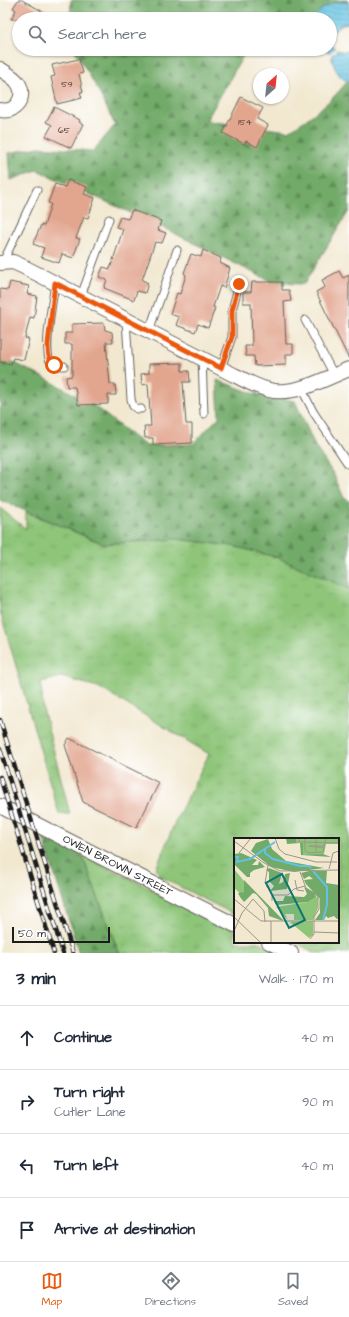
<!DOCTYPE html>
<meta charset="utf-8">
<style>
:root{--surface:#fff;--page:#f6f6f7;--text:#1f2937;--muted:#747a83;--line:#e0e1e3;--accent:#ea580c}
body{margin:0;font-family:"Architects Daughter",sans-serif;background:var(--page);color:var(--text)}
.compass{position:absolute;left:253px;top:68px;width:36px;height:36px;border-radius:50%;background:var(--surface);box-shadow:0 1px 3px #0004;rotate:27deg}
.scale{position:absolute;left:12px;bottom:10px;width:98px;box-sizing:border-box;padding-left:4px;border:2px solid #1c1c1c;border-top:0;font-size:11px;line-height:14px;white-space:nowrap;color:#1c1c1c;-webkit-text-stroke:3px #fff;paint-order:stroke}
.stop{position:absolute;width:12px;height:12px;margin:-9px;border:3px solid #ea580c;border-radius:50%;background:#fff}
.stop.end{background:#ea580c;border-color:#fff;box-shadow:0 1px 4px #0008}
.list{margin:0;padding:0;list-style:none}
h2{display:flex;justify-content:space-between;align-items:center;height:52px;margin:0;padding:0 16px;font-size:17px}
h2 small{font-size:13px;font-weight:400;color:var(--muted)}
.list li{display:grid;grid-template-columns:26px 1fr auto;gap:12px;align-items:center;box-sizing:border-box;height:64px;padding:0 16px;border-top:1px solid var(--line)}
.list b{display:block;font-size:15px;white-space:nowrap}
.list p{margin:0;font-size:13px;white-space:nowrap;color:var(--muted)}
.list em{font-size:13px;font-style:normal;color:var(--muted)}
.icon{flex:none;width:22px;height:22px;fill:none;stroke:currentColor;stroke-width:2;stroke-linecap:round;stroke-linejoin:round}
.map{position:relative;flex:none;width:349px;height:953px;overflow:hidden}
.search{position:absolute;background:var(--surface);box-shadow:0 1px 3px #0004;left:12px;right:12px;top:12px;height:44px;display:flex;align-items:center;gap:10px;box-sizing:border-box;padding:0 14px;border-radius:22px;color:var(--muted);font-size:15px}
.sheet{height:308px;background:var(--surface)}
nav{display:flex;justify-content:space-around;align-items:center;box-sizing:border-box;height:56px;border-top:1px solid var(--line);background:var(--surface);font-size:11px;color:var(--muted)}
nav a{display:grid;justify-items:center;gap:2px}
nav .on{color:var(--accent)}
.map>svg:first-child{display:block}
.grass{fill:url(#grass-tufts);stroke:#55704a}
.forest{fill:url(#forest-firs);stroke:#476342}
.water{fill:url(#water-rules);stroke:#3f6f7e}
.building{fill:#e2a58e}
.lines{fill:none;stroke-linecap:round;stroke-linejoin:round}
.lane-casing{stroke:#67635b;stroke-width:9}
.street-casing{stroke:#67635b;stroke-width:16}
.lane{stroke:#fff;stroke-width:7}
.street{stroke:#fff;stroke-width:14}
.rail-casing{stroke:#1c1c1c;stroke-width:4.5}
.rail{stroke:#fff;stroke-width:3;stroke-dasharray:9;stroke-linecap:butt}
.route{stroke:#ea580c;stroke-width:5}
.labels{text-anchor:middle;stroke-width:3;stroke-linejoin:round;paint-order:stroke}
.number-label{font-size:9px;fill:#4e3e38}
.street-label{font-size:11px;fill:#1c1c1c;stroke:#fff}
.inset-river{fill:none;stroke:#62c2e1;stroke-width:2}
.inset-road{fill:none;stroke:#9c9688;stroke-width:1}
.view{fill:#0f766e;fill-opacity:0.15;stroke:#0f766e;stroke-width:2}
.inset-edge{fill:none;stroke:#1c1c1c;stroke-width:2}
</style>
<div class="map">
<svg width="349" height="953" viewBox="0 0 349 953">
<defs>
<pattern id="grass-tufts" width="24" height="20" patternUnits="userSpaceOnUse"><rect width="24" height="20" fill="#8ec579"/><path d="M3 7l-1-3M5 7V3M7 7l1-3M15 17l-1-3M17 17v-4M19 17l1-3" fill="none" stroke="#7aa968"/></pattern>
<pattern id="forest-firs" width="22" height="20" patternUnits="userSpaceOnUse"><rect width="22" height="20" fill="#72aa69"/><path d="M5 1l3.5 6h-7zM16 11l3.5 6h-7z" fill="#5d8a56"/></pattern>
<pattern id="water-rules" width="6" height="5" patternUnits="userSpaceOnUse"><rect width="6" height="5" fill="#62c2e1"/><path d="M0 2.5h6" fill="none" stroke="#54a6c0"/></pattern>
</defs>
<rect width="100%" height="100%" fill="#fff"/>
<filter id="ink" filterUnits="userSpaceOnUse"><feTurbulence type="fractalNoise" baseFrequency=".025" numOctaves="2"/><feDisplacementMap in="SourceGraphic" scale="8" xChannelSelector="R" yChannelSelector="G"/><feConvolveMatrix kernelMatrix="1 2 1 2 8 2 1 2 1" color-interpolation-filters="sRGB"/></filter>
<filter id="wash" filterUnits="userSpaceOnUse"><feTurbulence type="fractalNoise" baseFrequency=".012" numOctaves="4" result="noise"/><feDisplacementMap in="SourceGraphic" scale="16" xChannelSelector="R" yChannelSelector="G"/><feGaussianBlur stdDeviation="0.9" result="paint"/><feColorMatrix in="noise" values="0 0 0 0 0 0 0 0 0 0 0 0 0 0 0 0 0 1.4 0 .05"/><feComposite in="paint" operator="in"/></filter>
<g filter="url(#wash)">
<rect width="100%" height="100%" fill="#f2e8d0"/>
<g class="grass">
<path d="M0 508 26 529V512L104 544 177 539 233 546 276 557 349 589V953H316L294 942H338V839H235V915L159 876 156 869 175 822 209 754 98 687 61 677 41 682 43 709 70 814H59L0 611Z"/>
<path d="M82 855 235 930V942H259L281 953H119Z"/>
</g>
<g class="forest">
<path d="M71 0H347V2C330 3 324 5 313 19H70Z"/>
<path d="M74 49H247L206 121 289 131C311 117 334 100 349 79V211L304 284 274 283 170 231 37 170 11 180 9 153 39 147 93 151 115 125 97 88Z"/>
<path d="M5 358 50 381 90 403 146 446 193 444 219 417 217 380 252 393 295 401 316 448 334 475 344 498 349 501V589L276 557 233 546 177 539 104 544 0 500V359Z"/>
<path d="M41 831 82 855 119 953H79Z"/>
</g>
<g class="water">
<path d="M349 2V23C336 24 332 32 331 44L335 48 329 53 325 49H330V19H313C323 6 332 1 349 2Z"/>
<path d="M349 49V83C337 75 335 70 331 56L337 50 345 52Z"/>
</g>
<g id="blocks">
<g class="building">
<path d="M18 0H22L56 19H11L16 10 13 8Z"/>
<path d="M79 59 83 73 79 74 83 92H80L82 98 57 104 51 77 55 76 52 65Z"/>
<path d="M241 97 263 108 257 119 268 125 257 147 246 141 244 144 223 133Z"/>
<path d="M54 107 80 120 79 122 83 124 71 148 46 136 52 125 46 122Z"/>
<path d="M68 180 87 187 84 194 95 198 88 218 84 217 76 238 80 239 73 258 62 254 59 263 41 257 44 248 33 244 41 225 44 226 51 204 48 203 55 184 65 187Z"/>
<path d="M132 210 161 221 158 230 166 233 162 243 155 242 142 280 148 283 145 293 137 291 134 300 104 288 107 280 99 277 103 267 110 269 117 248 123 229 116 227 120 217 128 219Z"/>
<path d="M203 250 221 258 220 263 230 268 224 288 220 286 213 307 215 308 208 328 198 324 195 332 176 325 179 317 170 314 177 293 180 294 186 275 184 273 191 254 201 257Z"/>
<path d="M339 271 343 278 349 275V359L316 292 325 287 322 280Z"/>
<path d="M10 282 29 286 27 294 37 296 34 318 30 317 25 338 29 339 24 360 13 358 11 364 0 362V289L8 290Z"/>
<path d="M252 282H282V290H289L291 301 284 302 286 344H293V354H286V365L255 366 254 356H246L245 346H252L251 303H243V292H251Z"/>
<path d="M104 323 105 330 112 332 113 342H106L110 384H115L116 395H108V404L78 405 75 387H67L66 377 72 376V344H65V333H72V324Z"/>
<path d="M182 363V371H189L190 382H183L186 424H192V443L153 445V438H145L144 426H151L148 384 142 385 141 374 149 373V364Z"/>
<path d="M69 738 159 783 136 828 83 802 65 745Z"/>
</g>
</g>
</g>
<g filter="url(#ink)">
<use href="#blocks" fill-opacity="0" stroke="#67635b" stroke-width="1"/>
<g class="lines">
<defs>
<g id="lane">
<path d="M3 262 37 190"/>
<path d="M55 283C53 300 43 347 50 361 53 366 59 366 64 366"/>
<path d="M81 296 109 219"/>
<path d="M126 320 131 399 133 406 137 409H141"/>
<path d="M305 320 334 375"/>
<path d="M149 331 177 250"/>
<path d="M202 358 204 414"/>
<path d="M221 368 232 337V310L239 284"/>
<path d="M301 388 314 413 348 464"/>
</g>
<g id="street">
<path d="M0 69C6 73 14 77 18 83 27 96 16 114 0 110"/>
<path d="M0 263 13 262 22 266 234 375C247 381 260 389 274 391 298 394 327 378 349 369"/>
<path d="M0 806 235 925"/>
<path d="M269 942 291 953"/>
</g>
</defs>
<use href="#lane" class="lane-casing"/>
<use href="#street" class="street-casing"/>
<use href="#lane" class="lane"/>
<use href="#street" class="street"/>
<defs>
<g id="rail">
<path d="M0 720 73 953"/>
<path d="M0 749 63 953"/>
<path d="M0 777 54 953"/>
</g>
</defs>
<use href="#rail" class="rail-casing"/>
<use href="#rail" class="rail"/>
</g>
</g>
<g class="lines" filter="url(#ink)">
<path class="route" d="M54 365C48 359 48 352 48 344L55 283 221 368 232 337V310L239 284"/>
</g>
<g class="labels">
<g class="number-label">
<text x="67" y="87">59</text>
<text x="245" y="125">154</text>
<text x="64" y="133">65</text>
</g>
<g class="street-label">
<text transform="translate(118 865) rotate(27)" y="4">OWEN BROWN STREET</text>
</g>
</g>
<g transform="translate(234 838)">
<rect width="105" height="105" fill="#f2e8d0"/>
<path d="M0 31 15 49 7 56 0 50ZM82 59 84 60V70L79 82H60V76H51L54 82 42 69 74 64ZM79 83V97L75 100 56 84Z" fill="#8ec579"/>
<path d="M52 0H62V4L69 5V16H89L97 19 67 17 66 5 53 6ZM34 1 38 11 52 23 90 30 60 34 37 29 17 13 22 5ZM7 15 23 22 18 27H24L25 23 31 29 20 32 16 35V39H13L0 26V16ZM35 30 48 35 45 46 49 44 51 36 56 35 53 51 36 53 40 48 35 43V34L32 32ZM75 33H93L92 45 105 47V80L103 81 100 78 94 80 92 78 90 82H81L86 75V61L72 46 70 42 79 41 75 38 70 41 67 35ZM10 42 49 82V83L35 78 34 70 22 56 19 55 10 64 6 59 4 55 10 54ZM70 49 81 55 82 59 74 64 42 67 40 63H49L51 58 70 59 73 56Z" fill="#72aa69"/>
<path d="M62 0H105V6H92L90 16 69 17V5L62 4Z" fill="#8ec579"/>
<path class="inset-river" d="M31 11V15L39 21 66 28H75L77 30M0 19H4L3 24 16 21 41 4M79 33 93 49V67L89 82"/>
<path class="inset-road" d="M41 0 45 11 51 16 82 24H103M65 0V4L105 5M71 0V13L75 15 89 14 92 0M0 3 30 25 46 33 105 32M90 10 75 8H90M5 15 17 0M82 15V0M95 31 99 15 105 13M66 34 72 50 82 56 85 62V71L80 79V96L76 101M61 42 63 52 70 53M32 48 35 50 31 45 34 27M0 61 27 83H105M38 63V57H54L60 51 71 48M0 79 27 105M37 83V105M0 93 8 75 19 61 30 73 31 84M80 94 105 95"/>
<path class="view" d="M48 36 71 82 55 90 32 45Z"/>
<rect width="105" height="105" class="inset-edge"/>
</g>
</svg>
<svg class="compass" viewBox="-18 -18 36 36"><path d="M0-13l5 13h-10z" fill="#e53935"/><path d="M0 13l5-13h-10z" fill="#747a83"/></svg>
<div class="scale">50 m</div>
<div class="stop" style="left:54px;top:365px"></div>
<div class="stop end" style="left:239px;top:284px"></div>
<div class="search"><svg class="icon" aria-label="search" viewBox="0 0 24 24"><circle cx="10" cy="10" r="6"/><path d="M15 15l6 6"/></svg>Search here</div>
</div>
<section class="sheet">
<h2>3 min<small>Walk · 170 m</small></h2>
<ul class="list">
<li><svg class="icon" aria-label="ahead" viewBox="0 0 24 24"><path d="M12 20V5M6 11l6-6 6 6"/></svg><div><b>Continue</b></div><em>40 m</em></li>
<li><svg class="icon" aria-label="right" viewBox="0 0 24 24"><path d="M7 20v-9h11M14 6l5 5-5 5"/></svg><div><b>Turn right</b><p>Cutler Lane</p></div><em>90 m</em></li>
<li><svg class="icon" aria-label="left" viewBox="0 0 24 24"><path d="M17 20v-9H6M10 6l-5 5 5 5"/></svg><div><b>Turn left</b></div><em>40 m</em></li>
<li><svg class="icon" aria-label="arrive" viewBox="0 0 24 24"><path d="M6 21V4h12l-3 4 3 4H6"/></svg><div><b>Arrive at destination</b></div></li>
</ul>
</section>
<nav>
<a class="on"><svg class="icon" aria-label="map" viewBox="0 0 24 24"><path d="M3 6l6-2 6 2 6-2v14l-6 2-6-2-6 2zM9 4v14M15 6v14"/></svg>Map</a>
<a><svg class="icon" aria-label="directions" viewBox="0 0 24 24"><path d="M12 3l9 9-9 9-9-9zM9 14v-3h6M13 9l2 2-2 2"/></svg>Directions</a>
<a><svg class="icon" aria-label="saved" viewBox="0 0 24 24"><path d="M7 4h10v16l-5-4-5 4z"/></svg>Saved</a>
</nav>
